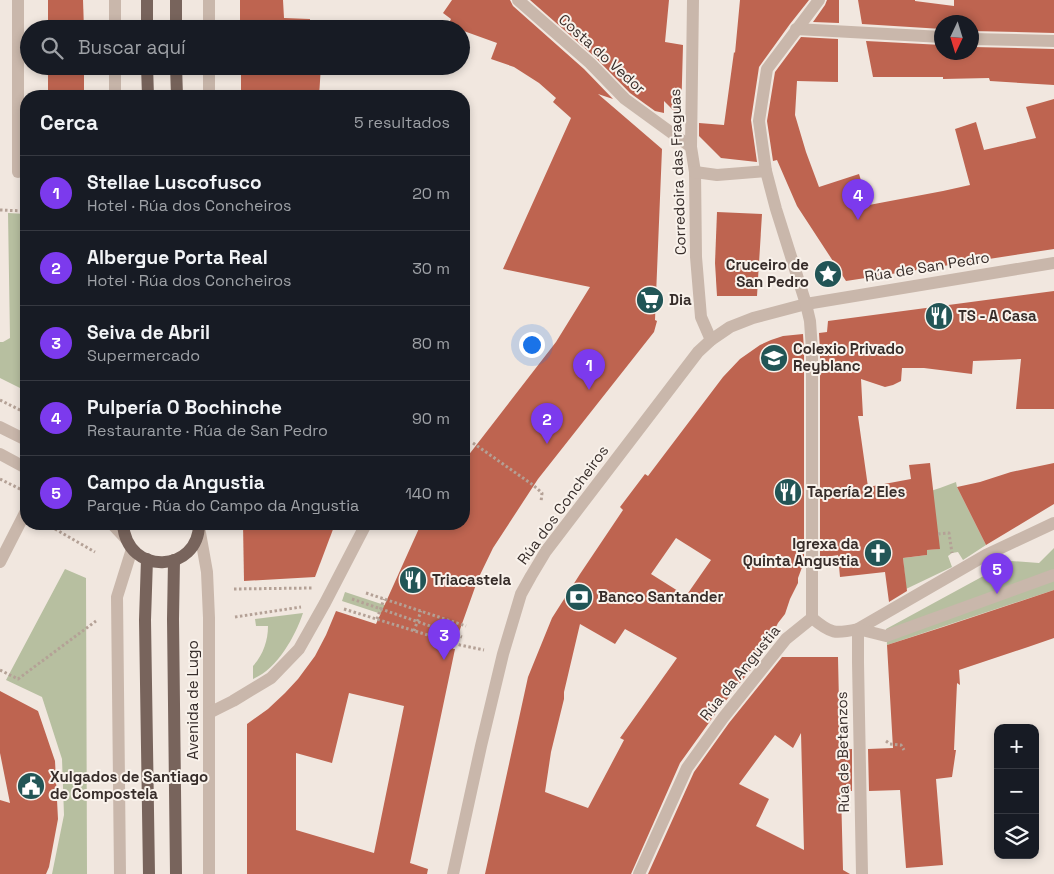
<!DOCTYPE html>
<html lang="es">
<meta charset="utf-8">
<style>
:root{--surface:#171b24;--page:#242831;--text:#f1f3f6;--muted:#9ea1a6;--line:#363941;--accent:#7c3aed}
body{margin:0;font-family:"Space Grotesk",sans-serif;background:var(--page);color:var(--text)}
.controls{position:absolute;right:15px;bottom:15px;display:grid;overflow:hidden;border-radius:10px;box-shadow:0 2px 8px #0003}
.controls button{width:45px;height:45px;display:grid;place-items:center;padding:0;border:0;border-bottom:1px solid var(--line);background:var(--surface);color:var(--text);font:25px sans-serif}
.compass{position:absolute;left:934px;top:15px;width:45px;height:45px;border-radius:50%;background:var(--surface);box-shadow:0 2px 8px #0003;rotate:184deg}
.you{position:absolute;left:531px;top:344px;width:18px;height:18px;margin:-12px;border:4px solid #fff;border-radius:50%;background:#1a73e8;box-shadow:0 0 0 8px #1a73e833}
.badge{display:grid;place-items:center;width:32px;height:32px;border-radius:50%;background:var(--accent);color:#fff;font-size:16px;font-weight:700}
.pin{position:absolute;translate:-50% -41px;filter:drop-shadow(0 1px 2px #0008)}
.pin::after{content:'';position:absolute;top:26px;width:18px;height:15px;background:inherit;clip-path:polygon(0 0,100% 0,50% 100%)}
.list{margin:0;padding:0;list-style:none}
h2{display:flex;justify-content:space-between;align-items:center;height:65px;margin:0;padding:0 20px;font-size:21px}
h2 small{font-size:16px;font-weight:400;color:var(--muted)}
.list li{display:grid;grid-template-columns:32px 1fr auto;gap:15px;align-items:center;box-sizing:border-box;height:75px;padding:0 20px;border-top:1px solid var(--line)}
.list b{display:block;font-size:19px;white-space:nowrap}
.list p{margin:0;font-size:16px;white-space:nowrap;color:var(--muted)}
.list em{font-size:16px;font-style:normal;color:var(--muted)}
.icon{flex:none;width:28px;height:28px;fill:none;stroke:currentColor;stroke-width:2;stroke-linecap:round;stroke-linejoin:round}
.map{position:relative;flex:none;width:1054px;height:874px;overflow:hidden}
.search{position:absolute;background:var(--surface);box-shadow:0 2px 8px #0003;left:20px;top:20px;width:450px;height:55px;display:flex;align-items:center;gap:12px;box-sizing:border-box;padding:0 18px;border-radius:28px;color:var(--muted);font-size:19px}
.panel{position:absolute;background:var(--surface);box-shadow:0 2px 8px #0003;left:20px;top:90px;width:450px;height:440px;border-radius:20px}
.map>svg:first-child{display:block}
.green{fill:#b7bfa0}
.building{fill:#be6450;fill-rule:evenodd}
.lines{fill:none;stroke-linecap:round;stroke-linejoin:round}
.path{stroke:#b4a196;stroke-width:3;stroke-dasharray:2.5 2.5;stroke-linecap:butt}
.minor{stroke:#c9b7ab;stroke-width:12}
.major{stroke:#78645c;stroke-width:12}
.labels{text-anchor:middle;stroke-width:4;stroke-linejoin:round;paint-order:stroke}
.street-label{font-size:15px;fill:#372d2a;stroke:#f9f2eb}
.poi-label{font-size:15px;font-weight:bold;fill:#372d2a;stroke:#f9f2eb;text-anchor:start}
</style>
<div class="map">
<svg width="1054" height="874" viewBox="0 0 1054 874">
<rect width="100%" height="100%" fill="#f1e7df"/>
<g class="green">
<path d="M8 213 26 214 24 347H26V391L0 378V342H3L10 338Z"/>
<path d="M956 482 957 487 986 545 963 560 958 552 952 553 948 556 952 567 906 589 903 558 927 555V550L939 549 840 520 940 488Z"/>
<path d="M1054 548V590L887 645 886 629 1011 561 1039 563Z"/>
<path d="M65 569 86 578 87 874H52L64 815 62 759 42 697 6 680Z"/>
<path d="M345 592 457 629 454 638 342 601Z"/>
<path d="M303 613C295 637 277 669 253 679V666C263 655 268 641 268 626H256L255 619Z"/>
</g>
<g class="building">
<path d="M48 0H83L84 29H48Z"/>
<path d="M240 0H283L284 18 310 19V29H240Z"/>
<path d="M452 0H510L513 6 584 69 613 99 598 94 662 149 655 320 657 321 654 332 538 479 493 548 478 579 453 649H455L410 863 428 869 427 874H247V724L268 709 285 693 298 679 315 656 326 635 336 611 376 624 421 524H464V461L556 342 590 287 503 269 571 118 553 102 556 98 539 83 514 67 491 59 497 43 461 30V29H458L448 25 451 19 443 13ZM349 693 404 706 374 853 296 830V753L332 763Z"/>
<path d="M530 0H669L665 42 683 45 681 118 664 101V113L655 111 630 93 595 57Z"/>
<path d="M740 0H809L790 24 759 67 751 120 757 162 721 158 699 136V123L724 125 734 52 735 53Z"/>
<path d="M827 0H839V23L813 22 825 5Z"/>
<path d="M858 0H915V1L954 6V0H1054V33L972 31V22H942V29L862 24Z"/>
<path d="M801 37 838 39V82L797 81 795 115 806 152 819 187 859 174 869 205 943 191 970 185 955 129 976 122 984 150 1036 138 1026 107 1054 99V249L846 281 797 206 777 160 773 161 767 121 775 72Z"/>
<path d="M866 41 942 45V52H972V47L1054 49V85L990 81 989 78 943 79V77H873Z"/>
<rect x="48" y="66" width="36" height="30"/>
<path d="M241 66H321L319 96H241Z"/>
<path d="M717 212 762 214 757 296H717L715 263Z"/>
<path d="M1054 291V409H1016L1021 359 973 361 972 374 924 368H902L901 381 893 385 885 387 861 379 863 416H858L868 487 911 479 909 465 930 463 940 549 927 550V555L903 558 907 591 889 602 885 572 840 577 838 555 820 558V350L819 333 827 332 828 321Z"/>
<path d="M803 334 804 350V562L798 578V583L790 599 785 614 778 623 761 657 716 713 680 763 631 874H485L528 677 552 618 580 574 623 510 620 507 645 474 648 476 723 377 740 359 760 345 771 340 783 336ZM676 538 711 560 686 596 651 574ZM580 624 615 644 625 629 677 658 620 738 624 740 588 808 545 792 551 752 564 699V692Z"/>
<path d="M1054 463V504L986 545 957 487 980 482 1011 472Z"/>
<path d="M243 524H335L315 577 244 581Z"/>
<path d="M1054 590V638L1028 647 959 670 960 685 957 683 954 750H956L952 777 936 779 943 865 906 868 900 790 869 791 868 749 893 748 887 645 943 627Z"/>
<path d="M782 657H838L840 750 852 749V791H841L843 870 850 874H648L694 772 729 723ZM801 733 804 850 756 826 769 799 739 784 775 735 793 748Z"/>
<path d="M0 691 38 711 55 761 58 819 49 867 46 874H0V800L10 803 0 753Z"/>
</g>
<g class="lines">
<g class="path">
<path d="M0 210 26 211"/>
<path d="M0 400 26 413"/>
<path d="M473 443 533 485 542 493 541 502"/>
<path d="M0 479 24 491"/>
<path d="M55 529 95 552"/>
<path d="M938 534 949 533 952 553"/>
<path d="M234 589 312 588"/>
<path d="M366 593 466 626"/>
<path d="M352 599 462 637"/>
<path d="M344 609 460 645 484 650"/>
<path d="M235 617 301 607"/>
<path d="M377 619 384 599"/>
<path d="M414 631 421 611"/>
<path d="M0 670 18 679 96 621"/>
<path d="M886 741 890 744 901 745 904 750"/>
</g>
<g class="minor">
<path d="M18 0V172"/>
<path d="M209 0V29"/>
<path d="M518 0 590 63 625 99 691 147"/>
<path d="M693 0 691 147 695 172 696 257 701 317 711 340"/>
<path d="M115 29V0"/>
<path d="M796 29 942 37"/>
<path d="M972 39 1054 41"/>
<path d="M209 66V96"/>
<path d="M115 96V66"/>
<path d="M695 172 717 175 766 171"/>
<path d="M0 427 26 440"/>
<path d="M0 454 26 468"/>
<path d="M112 524 126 539"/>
<path d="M199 527 207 572 209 618V874"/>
<path d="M0 562 26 511"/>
<path d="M812 618C831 634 835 634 858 629L986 555 1054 523"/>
<path d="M209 713 233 701 271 678 299 649 325 603 366 524"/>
<path d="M120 874 117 597 132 549"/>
<path d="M453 874 481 746 503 654 521 594 531 576 546 551 698 352 711 340 730 327 753 318 806 304 1054 263"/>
<path d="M639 874 687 768 723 718 786 639 812 618V350L810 321 806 304 776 209 766 171 759 121 767 69 819 0"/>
<path d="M862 874 858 662V629L886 636 1054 575"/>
</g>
<g class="major">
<path d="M147 0V29"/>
<path d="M176 0V29"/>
<path d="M147 66 148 96"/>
<path d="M176 66 177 96"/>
<path d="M123 524C127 577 199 573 199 524"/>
<path d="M147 559 145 620 149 874"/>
<path d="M174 560 173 619 176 874"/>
</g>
</g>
<defs>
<symbol id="sight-disc" viewBox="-11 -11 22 22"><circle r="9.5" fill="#225556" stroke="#f9f2eb"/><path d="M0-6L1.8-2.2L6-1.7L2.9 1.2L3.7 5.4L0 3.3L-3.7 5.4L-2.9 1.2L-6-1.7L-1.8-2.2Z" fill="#fff"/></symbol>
<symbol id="supermarket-disc" viewBox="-11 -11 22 22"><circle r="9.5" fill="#225556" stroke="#f9f2eb"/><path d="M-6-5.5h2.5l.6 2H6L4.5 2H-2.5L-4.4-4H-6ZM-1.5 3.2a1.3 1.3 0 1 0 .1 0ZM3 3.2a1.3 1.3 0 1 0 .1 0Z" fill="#fff"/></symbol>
<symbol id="restaurant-disc" viewBox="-11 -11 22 22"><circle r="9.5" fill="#225556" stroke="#f9f2eb"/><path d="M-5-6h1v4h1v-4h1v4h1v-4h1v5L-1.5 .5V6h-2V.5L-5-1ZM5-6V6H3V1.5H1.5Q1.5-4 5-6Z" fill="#fff"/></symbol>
<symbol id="school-disc" viewBox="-11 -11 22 22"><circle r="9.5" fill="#225556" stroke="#f9f2eb"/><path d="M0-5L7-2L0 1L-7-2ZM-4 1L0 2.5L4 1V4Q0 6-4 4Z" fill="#fff"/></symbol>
<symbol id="church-disc" viewBox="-11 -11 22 22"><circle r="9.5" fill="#225556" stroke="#f9f2eb"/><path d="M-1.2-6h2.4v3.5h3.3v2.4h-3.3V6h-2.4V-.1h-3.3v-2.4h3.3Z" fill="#fff"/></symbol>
<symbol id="bank-disc" viewBox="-11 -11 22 22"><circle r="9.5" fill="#225556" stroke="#f9f2eb"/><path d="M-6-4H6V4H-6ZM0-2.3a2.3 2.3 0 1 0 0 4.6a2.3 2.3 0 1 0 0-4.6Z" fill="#fff"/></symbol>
<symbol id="civic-disc" viewBox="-11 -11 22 22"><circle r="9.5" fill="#225556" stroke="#f9f2eb"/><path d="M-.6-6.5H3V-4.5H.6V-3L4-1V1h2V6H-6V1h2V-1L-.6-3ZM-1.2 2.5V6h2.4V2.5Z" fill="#fff"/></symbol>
</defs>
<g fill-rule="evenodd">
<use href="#sight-disc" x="812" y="258" width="32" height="32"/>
<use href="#supermarket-disc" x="634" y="284" width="32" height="32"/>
<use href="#restaurant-disc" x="923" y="300" width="32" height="32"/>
<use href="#school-disc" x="758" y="342" width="32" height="32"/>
<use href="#restaurant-disc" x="772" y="476" width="32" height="32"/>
<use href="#church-disc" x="862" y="537" width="32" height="32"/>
<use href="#restaurant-disc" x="397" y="564" width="32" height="32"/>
<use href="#bank-disc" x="563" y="581" width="32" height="32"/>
<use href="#civic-disc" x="15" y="770" width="32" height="32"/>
</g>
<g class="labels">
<g class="street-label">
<text transform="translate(602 54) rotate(42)" y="5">Costa do Vedor</text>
<text transform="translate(678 172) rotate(-92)" y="5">Corredoira das Fraguas</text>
<text transform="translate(927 267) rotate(-9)" y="5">Rúa de San Pedro</text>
<text transform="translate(563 505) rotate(-54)" y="5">Rúa dos Concheiros</text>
<text transform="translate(740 673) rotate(-51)" y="5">Rúa da Angustia</text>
<text transform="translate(193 700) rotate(-90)" y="5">Avenida de Lugo</text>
<text transform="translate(843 752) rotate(-91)" y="5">Rúa de Betanzos</text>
</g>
<g class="poi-label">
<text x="809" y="270" text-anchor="end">Cruceiro de<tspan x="809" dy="17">San Pedro</tspan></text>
<text x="669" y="305">Dia</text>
<text x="958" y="321">TS - A Casa</text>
<text x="793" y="354">Colexio Privado<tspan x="793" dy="17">Reyblanc</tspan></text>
<text x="807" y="497">Tapería 2 Eles</text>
<text x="859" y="549" text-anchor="end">Igrexa da<tspan x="859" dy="17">Quinta Angustia</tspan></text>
<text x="432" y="585">Triacastela</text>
<text x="598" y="602">Banco Santander</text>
<text x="50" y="782">Xulgados de Santiago<tspan x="50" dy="17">de Compostela</tspan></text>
</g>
</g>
</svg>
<div class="controls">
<button>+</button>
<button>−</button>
<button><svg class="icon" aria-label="layers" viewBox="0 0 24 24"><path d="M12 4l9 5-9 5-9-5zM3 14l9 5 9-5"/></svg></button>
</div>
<svg class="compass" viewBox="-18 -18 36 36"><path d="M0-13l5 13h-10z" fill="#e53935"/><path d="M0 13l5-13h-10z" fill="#9ea1a6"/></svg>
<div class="you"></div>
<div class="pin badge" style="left:589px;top:390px">1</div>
<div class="pin badge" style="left:547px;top:444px">2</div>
<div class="pin badge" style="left:444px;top:660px">3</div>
<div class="pin badge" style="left:858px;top:220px">4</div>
<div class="pin badge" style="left:997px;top:594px">5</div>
<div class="search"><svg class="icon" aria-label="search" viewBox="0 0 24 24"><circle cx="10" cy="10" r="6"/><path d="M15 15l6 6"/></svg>Buscar aquí</div>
<section class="panel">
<h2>Cerca<small>5 resultados</small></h2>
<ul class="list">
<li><span class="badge">1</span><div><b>Stellae Luscofusco</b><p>Hotel · Rúa dos Concheiros</p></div><em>20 m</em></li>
<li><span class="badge">2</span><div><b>Albergue Porta Real</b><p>Hotel · Rúa dos Concheiros</p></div><em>30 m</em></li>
<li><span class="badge">3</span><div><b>Seiva de Abril</b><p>Supermercado</p></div><em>80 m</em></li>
<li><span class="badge">4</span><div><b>Pulpería O Bochinche</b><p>Restaurante · Rúa de San Pedro</p></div><em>90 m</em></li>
<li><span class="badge">5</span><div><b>Campo da Angustia</b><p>Parque · Rúa do Campo da Angustia</p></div><em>140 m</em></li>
</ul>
</section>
</div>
